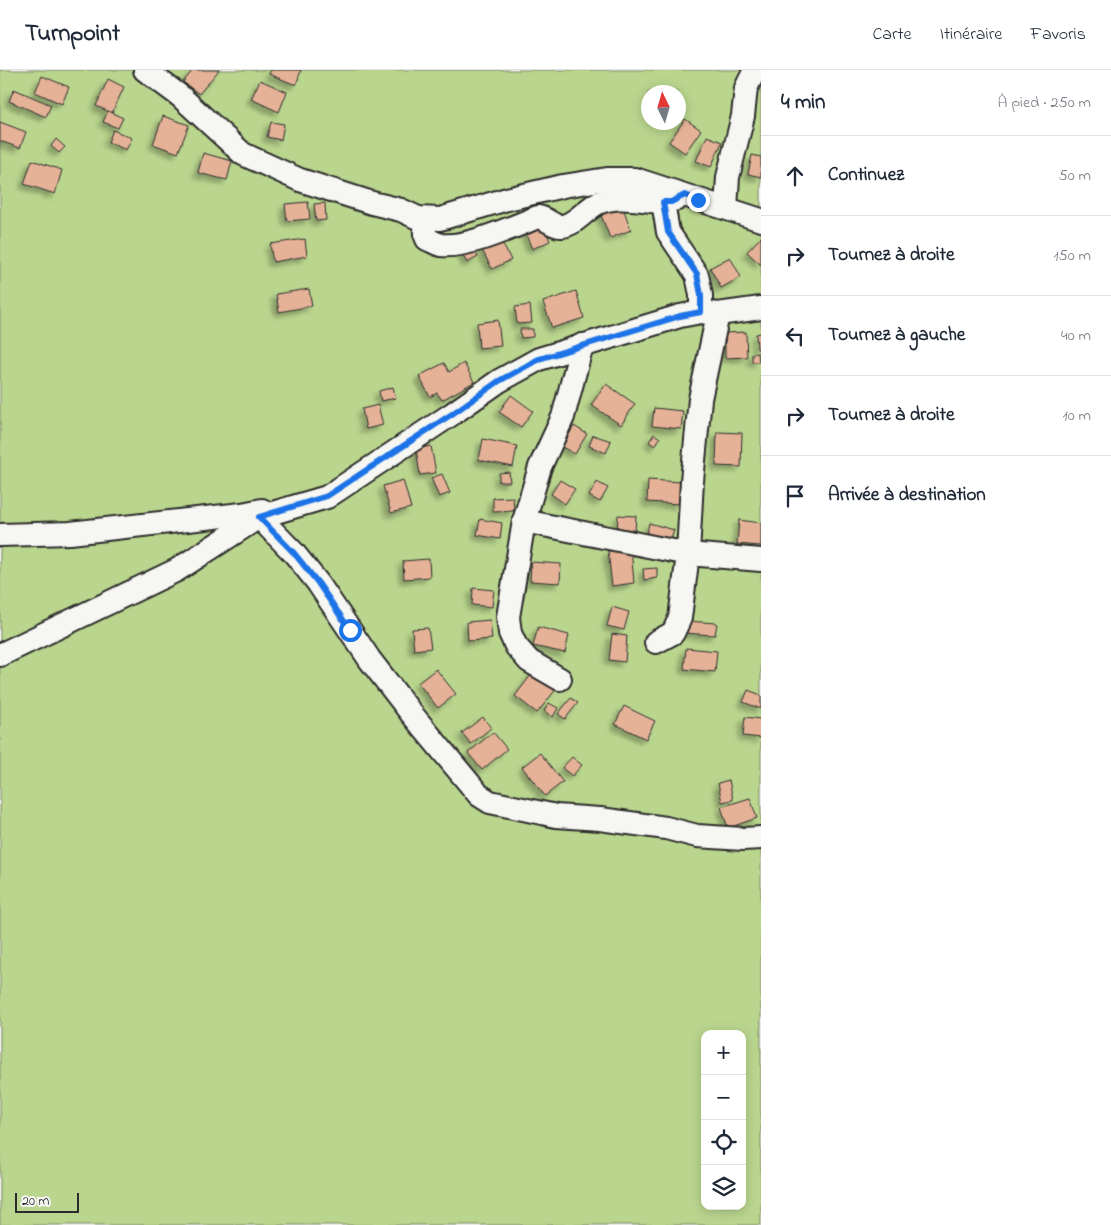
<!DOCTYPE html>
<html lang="fr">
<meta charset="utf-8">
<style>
:root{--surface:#fff;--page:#f2f2f3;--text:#1f2937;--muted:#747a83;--line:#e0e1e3}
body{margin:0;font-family:"Indie Flower",sans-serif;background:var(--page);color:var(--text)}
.controls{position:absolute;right:15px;bottom:15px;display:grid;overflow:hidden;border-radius:10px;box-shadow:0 2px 12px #0003}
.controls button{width:45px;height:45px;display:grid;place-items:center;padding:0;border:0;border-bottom:1px solid var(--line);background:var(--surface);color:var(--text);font:25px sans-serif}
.compass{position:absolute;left:641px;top:15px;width:45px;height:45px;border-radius:50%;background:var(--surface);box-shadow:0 2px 12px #0003;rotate:355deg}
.scale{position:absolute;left:15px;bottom:12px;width:64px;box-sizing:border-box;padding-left:5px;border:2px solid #2b2b2b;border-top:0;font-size:14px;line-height:18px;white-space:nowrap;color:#2b2b2b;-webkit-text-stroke:4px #f6f6f2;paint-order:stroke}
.stop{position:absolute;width:15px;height:15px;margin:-11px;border:4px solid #1a73e8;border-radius:50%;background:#fff}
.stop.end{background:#1a73e8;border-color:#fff;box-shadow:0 1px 5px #0008}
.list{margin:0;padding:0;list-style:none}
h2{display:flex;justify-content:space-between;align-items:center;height:65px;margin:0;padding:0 20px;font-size:21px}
h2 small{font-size:16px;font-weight:400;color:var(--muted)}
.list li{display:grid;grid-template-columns:32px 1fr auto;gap:15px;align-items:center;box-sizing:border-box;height:80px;padding:0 20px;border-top:1px solid var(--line)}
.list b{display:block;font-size:19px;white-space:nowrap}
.list em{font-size:16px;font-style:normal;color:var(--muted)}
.icon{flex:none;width:28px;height:28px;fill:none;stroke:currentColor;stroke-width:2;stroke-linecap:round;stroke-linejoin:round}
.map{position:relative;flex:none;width:761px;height:1155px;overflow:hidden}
header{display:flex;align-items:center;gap:30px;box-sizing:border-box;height:70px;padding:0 25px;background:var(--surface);border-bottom:1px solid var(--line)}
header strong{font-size:24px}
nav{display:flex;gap:28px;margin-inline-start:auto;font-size:18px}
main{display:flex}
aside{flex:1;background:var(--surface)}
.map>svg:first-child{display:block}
.green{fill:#bad68e;stroke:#72805c;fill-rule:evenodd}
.building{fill:#e5b297;stroke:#2b2b2b;filter:url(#shadow)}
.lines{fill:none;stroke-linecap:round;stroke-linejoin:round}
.street-casing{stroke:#2b2b2b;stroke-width:26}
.street{stroke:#f6f6f2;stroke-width:22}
.route{stroke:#1a73e8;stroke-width:6}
</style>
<header>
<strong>Turnpoint</strong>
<nav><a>Carte</a><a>Itinéraire</a><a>Favoris</a></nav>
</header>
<main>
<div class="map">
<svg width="761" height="1155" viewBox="0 0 761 1155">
<defs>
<filter id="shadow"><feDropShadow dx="-4.5" dy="4.5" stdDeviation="2.5" flood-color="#0004"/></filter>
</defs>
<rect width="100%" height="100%" fill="#f6f6f2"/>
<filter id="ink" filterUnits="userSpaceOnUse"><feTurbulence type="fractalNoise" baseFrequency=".02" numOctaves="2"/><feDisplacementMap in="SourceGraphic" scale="10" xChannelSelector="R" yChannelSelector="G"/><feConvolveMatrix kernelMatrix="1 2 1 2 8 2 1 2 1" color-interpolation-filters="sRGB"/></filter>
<g filter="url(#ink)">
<path class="green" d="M0 0H761V1155H0ZM648 22H678V52H648ZM705 964H742V1136H705Z"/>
<g class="building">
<path d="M193 0H219L199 24 183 12Z"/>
<path d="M271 0H301L296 15 269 4Z"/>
<path d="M42 6 69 17 62 34 35 22Z"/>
<path d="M108 9 124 17 112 43 96 36Z"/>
<path d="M260 10 287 22 279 42 251 29Z"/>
<path d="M14 19 51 35 46 47 9 31Z"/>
<path d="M108 41 123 48 118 58 103 52Z"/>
<path d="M163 46 189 55 178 83 153 74Z"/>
<path d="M685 49 701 60 685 83 669 72Z"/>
<path d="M0 52 26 62 20 78 0 71Z"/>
<path d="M271 52 284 54 281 70 267 67Z"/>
<path d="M113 60 132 68 126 80 108 72Z"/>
<path d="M707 66 722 72 711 97 696 91Z"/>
<path d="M56 69 65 77 59 83 51 76Z"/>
<path d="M203 83 232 91 227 110 198 103Z"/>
<path d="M752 85 761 87V107L748 104Z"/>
<path d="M32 90 62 100 55 124 24 114Z"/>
<path d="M308 132 310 149 287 151 285 134Z"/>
<path d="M621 132 631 160 610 168 599 140Z"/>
<path d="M325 133 326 150 316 151 314 134Z"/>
<path d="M542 152 550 171 532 179 524 159Z"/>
<path d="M761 167V195L747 182Z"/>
<path d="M305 169 307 186 273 192 270 174Z"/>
<path d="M500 169 511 190 492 199 481 178Z"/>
<path d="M472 176 478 187 467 193 461 182Z"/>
<path d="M730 187 741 207 721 218 710 198Z"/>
<path d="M309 219 312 236 279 242 276 224Z"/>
<path d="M576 221 584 248 552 258 543 232Z"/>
<path d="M530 235 532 253 517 254 515 237Z"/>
<path d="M498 250 501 276 479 278 477 253Z"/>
<path d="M520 259H533V267L521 268Z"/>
<path d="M746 262 747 287 725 288V263Z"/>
<path d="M761 263V279H757L756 264Z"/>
<path d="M758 283 759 292H752V284Z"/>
<path d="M444 293 449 302 464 293 474 312 442 330 437 323 430 327 419 306Z"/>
<path d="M606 314 635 334 621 355 591 335Z"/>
<path d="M393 317 396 328 381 331 379 321Z"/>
<path d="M511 325 533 341 521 357 499 342Z"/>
<path d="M378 335 383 355 366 359 362 339Z"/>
<path d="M654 338 683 341 681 359 652 356Z"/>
<path d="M574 356 587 364 575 384 562 377Z"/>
<path d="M717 362 742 363 741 397 716 396Z"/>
<path d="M654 364 660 368 655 376 649 372Z"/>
<path d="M593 365 611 371 606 383 589 376Z"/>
<path d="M483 369 517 376 513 397 479 390Z"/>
<path d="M431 376 436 403 420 405 416 379Z"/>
<path d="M509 402 510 412H499V403Z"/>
<path d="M442 404 450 423 439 427 431 408Z"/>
<path d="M403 410 411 438 391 443 383 416Z"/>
<path d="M560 410 575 419 565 434 551 424Z"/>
<path d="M648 410 681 412 680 434 647 432Z"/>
<path d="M597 412 608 418 600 432 589 426Z"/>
<path d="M513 427 514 441 493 442V428Z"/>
<path d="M618 445 636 446 635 462H617Z"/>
<path d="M480 449 502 453 500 469 477 465Z"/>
<path d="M739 450 761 453V476L737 474Z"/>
<path d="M649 453 674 460 670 473 646 467Z"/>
<path d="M631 479 634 513 612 516 608 481Z"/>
<path d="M429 489 430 507 404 509 403 491Z"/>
<path d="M531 492 561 494 560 513 530 511Z"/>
<path d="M657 498V508L644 510 643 499Z"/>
<path d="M473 518 494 520 492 537 472 535Z"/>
<path d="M612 537 629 542 624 560 607 556Z"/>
<path d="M490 550 492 569 468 571 467 552Z"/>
<path d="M684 551 717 553 715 565 682 563Z"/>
<path d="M538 557 569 565 565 583 533 576Z"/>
<path d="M428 558 431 578 414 580 412 559Z"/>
<path d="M612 564 627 566 625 592 609 590Z"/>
<path d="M686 578 717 581 715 602 684 599Z"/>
<path d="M436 599 456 624 438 638 418 613Z"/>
<path d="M534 601 557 618 537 643 515 626Z"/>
<path d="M748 620 761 625V639L743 632Z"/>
<path d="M571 628 578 633 565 649 558 644Z"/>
<path d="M549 633 558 638 553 647 544 641Z"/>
<path d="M624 636 655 651 646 669 615 654Z"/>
<path d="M483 647 491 658 471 674 462 663Z"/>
<path d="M745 647 761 649V668L743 666Z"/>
<path d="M493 662 507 679 482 700 468 683Z"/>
<path d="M540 683 563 712 545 726 522 697Z"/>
<path d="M572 687 582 695 572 706 562 698Z"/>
<path d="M729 710 733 730 722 732 718 713Z"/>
<path d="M750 728 757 748 728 758 721 737Z"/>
</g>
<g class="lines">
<defs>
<g id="street">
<path d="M145 0 180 26 243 84 300 110 372 133 401 140 418 148 440 149 507 129 563 116 607 109H635L761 150"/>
<path d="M677 129 663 132 668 162 697 205 701 225V242"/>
<path d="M726 138 728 107 743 46 746 18 755 0"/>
<path d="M424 149 425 164 427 169C432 171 437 174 441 175 468 178 512 157 538 147 547 148 553 157 562 156 575 155 586 139 598 133 618 124 642 131 663 132"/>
<path d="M259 447 294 483 318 513 370 590 411 643 479 725 490 732 556 746 600 749 666 758 697 766 743 769 761 768"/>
<path d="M524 451 688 484 761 490"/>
<path d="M0 465 70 463 242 444 262 440"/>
<path d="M656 572 673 563 680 548 688 484 692 411 700 329 718 244"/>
<path d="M0 585 177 500 259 447 327 427 452 344 499 311 539 289 680 246 701 242 718 244 761 238"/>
<path d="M560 609 529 591 516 576 510 563 508 547 524 451 540 397 563 347 582 275"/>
</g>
</defs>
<use href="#street" class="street-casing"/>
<use href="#street" class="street"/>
</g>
</g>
<g class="lines" filter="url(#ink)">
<path class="route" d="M350 560 318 513 294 483 259 447 327 426 452 344 499 311 539 289 680 246 701 242V225L697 204 668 162 663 132H671L685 125 698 130"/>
</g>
</svg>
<div class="controls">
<button>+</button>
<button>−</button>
<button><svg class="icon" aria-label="locate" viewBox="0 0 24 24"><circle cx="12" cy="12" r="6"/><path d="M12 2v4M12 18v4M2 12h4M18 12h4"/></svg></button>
<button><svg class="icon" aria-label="layers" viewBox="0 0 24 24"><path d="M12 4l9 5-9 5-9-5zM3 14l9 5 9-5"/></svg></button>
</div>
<svg class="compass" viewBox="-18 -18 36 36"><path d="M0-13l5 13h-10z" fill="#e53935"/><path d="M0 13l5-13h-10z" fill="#747a83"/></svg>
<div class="scale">20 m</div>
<div class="stop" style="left:350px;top:560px"></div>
<div class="stop end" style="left:698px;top:130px"></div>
</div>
<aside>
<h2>4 min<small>À pied · 250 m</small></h2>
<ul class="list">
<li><svg class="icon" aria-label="ahead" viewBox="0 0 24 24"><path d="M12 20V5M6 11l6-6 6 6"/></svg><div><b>Continuez</b></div><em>50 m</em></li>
<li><svg class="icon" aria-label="right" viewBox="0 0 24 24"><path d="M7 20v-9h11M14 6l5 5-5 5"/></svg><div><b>Tournez à droite</b></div><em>150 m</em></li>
<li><svg class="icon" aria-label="left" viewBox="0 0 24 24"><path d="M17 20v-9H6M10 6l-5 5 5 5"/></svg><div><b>Tournez à gauche</b></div><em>40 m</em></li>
<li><svg class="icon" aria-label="right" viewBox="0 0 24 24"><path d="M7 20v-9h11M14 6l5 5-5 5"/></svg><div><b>Tournez à droite</b></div><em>10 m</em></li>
<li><svg class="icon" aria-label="arrive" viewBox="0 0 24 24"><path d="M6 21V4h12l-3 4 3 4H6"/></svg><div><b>Arrivée à destination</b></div></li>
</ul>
</aside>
</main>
